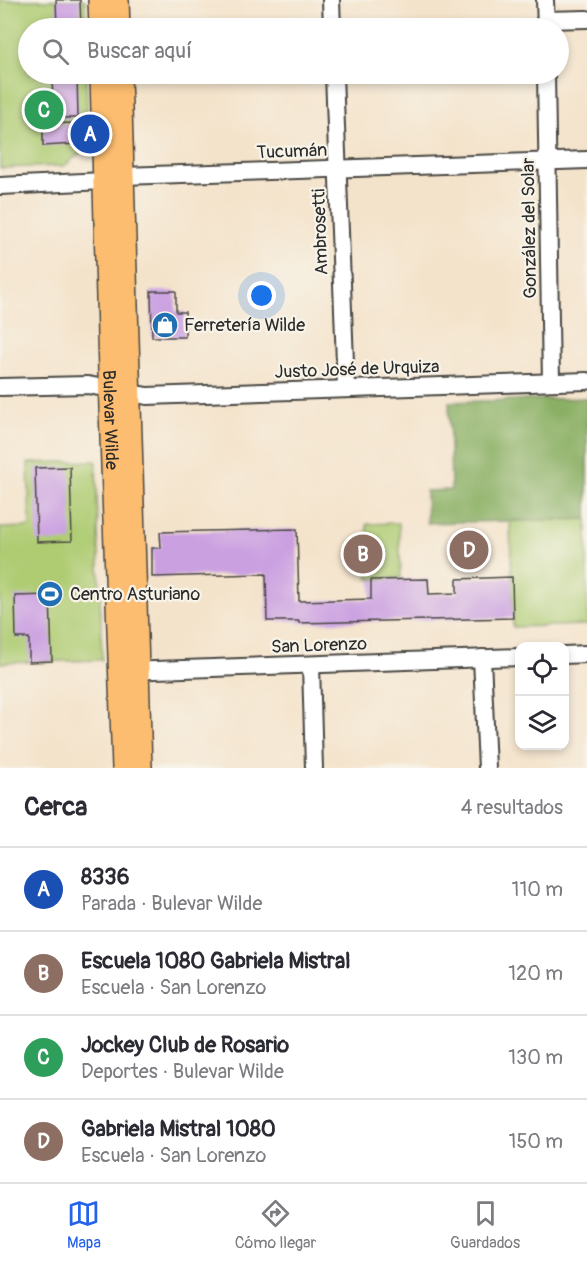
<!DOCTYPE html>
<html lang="es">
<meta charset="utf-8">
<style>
:root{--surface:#fff;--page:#f2f2f3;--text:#2b2b33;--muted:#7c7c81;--line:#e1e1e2;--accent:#2563eb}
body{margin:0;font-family:Pangolin,sans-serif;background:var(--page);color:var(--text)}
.controls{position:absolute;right:18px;bottom:18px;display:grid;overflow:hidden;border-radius:12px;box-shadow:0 3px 9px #0003}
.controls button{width:54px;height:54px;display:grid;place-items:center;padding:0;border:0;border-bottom:2px solid var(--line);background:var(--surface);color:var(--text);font:30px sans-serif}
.you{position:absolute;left:262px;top:296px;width:21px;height:21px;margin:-15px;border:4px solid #fff;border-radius:50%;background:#1a73e8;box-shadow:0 0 0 9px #1a73e833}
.badge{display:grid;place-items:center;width:39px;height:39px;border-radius:50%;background:var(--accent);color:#fff;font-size:20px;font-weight:700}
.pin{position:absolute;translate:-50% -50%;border:3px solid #fff;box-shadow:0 2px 6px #0006}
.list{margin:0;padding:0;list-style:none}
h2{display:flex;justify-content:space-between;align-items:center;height:78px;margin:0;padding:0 24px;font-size:26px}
h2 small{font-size:20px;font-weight:400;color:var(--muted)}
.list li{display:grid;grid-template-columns:39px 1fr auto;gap:18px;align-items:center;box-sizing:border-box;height:84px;padding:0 24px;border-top:2px solid var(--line)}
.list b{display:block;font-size:22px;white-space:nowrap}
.list p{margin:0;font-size:20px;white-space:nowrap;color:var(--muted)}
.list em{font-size:20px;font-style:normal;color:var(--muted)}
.icon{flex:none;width:33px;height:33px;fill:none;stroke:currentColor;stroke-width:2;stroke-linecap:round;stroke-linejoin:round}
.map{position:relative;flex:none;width:587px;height:768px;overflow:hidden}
.search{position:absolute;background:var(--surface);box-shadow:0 3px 9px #0003;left:18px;right:18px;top:18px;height:66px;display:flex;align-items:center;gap:15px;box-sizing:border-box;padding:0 21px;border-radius:33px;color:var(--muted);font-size:22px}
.sheet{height:414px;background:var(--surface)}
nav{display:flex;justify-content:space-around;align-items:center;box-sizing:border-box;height:84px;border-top:2px solid var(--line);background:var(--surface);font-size:16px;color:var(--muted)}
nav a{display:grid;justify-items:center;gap:3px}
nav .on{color:var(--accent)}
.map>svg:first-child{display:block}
.green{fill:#afcc73;stroke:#6d7c4f;stroke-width:1.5}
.forest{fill:#8bb065;stroke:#5b6e48;stroke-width:1.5}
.building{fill:#cba0e1}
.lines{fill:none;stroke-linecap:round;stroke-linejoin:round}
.minor-casing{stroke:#494743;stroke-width:20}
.major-casing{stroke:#494743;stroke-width:24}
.minor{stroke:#fff;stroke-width:16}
.major{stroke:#fcbd6f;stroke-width:21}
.labels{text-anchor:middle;stroke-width:4.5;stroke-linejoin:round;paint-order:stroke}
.street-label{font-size:18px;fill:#2b2b2b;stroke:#f7f3e8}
.poi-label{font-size:18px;fill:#2b2b2b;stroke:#f7f3e8;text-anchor:start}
</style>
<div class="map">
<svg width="587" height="768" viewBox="0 0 587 768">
<rect width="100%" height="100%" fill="#f7f3e8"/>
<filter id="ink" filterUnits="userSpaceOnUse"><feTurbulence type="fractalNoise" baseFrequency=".0167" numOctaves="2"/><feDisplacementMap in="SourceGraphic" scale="12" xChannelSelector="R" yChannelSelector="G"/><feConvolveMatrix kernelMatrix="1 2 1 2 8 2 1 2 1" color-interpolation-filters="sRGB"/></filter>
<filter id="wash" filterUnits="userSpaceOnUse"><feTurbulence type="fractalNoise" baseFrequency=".008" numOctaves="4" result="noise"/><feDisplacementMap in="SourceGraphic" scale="24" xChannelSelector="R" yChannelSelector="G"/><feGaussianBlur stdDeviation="1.35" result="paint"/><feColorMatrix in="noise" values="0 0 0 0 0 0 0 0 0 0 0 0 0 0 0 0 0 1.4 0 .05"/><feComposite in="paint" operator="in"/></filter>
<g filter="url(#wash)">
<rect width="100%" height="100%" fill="#f4e3cb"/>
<g class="green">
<path d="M0 0H85L86 28H28V74H86L88 147 64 166 0 168Z"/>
<path d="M96 461 102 660 0 663V528L30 527 28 463Z"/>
<path d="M587 519V625L513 627 510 521Z"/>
<path d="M399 523 401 578 368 579 367 524Z"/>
</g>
<path class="forest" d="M587 398V519L427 523 426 491 451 490 449 402Z"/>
<g id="blocks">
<g class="building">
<path d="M56 0H80L81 28H57Z"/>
<path d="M52 74H77L78 118H59V111H53Z"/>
<path d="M75 123 76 144 43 146V124Z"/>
<path d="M151 291H176V312H185V337H152Z"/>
<path d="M70 467 72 541 37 542 35 468Z"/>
<path d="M297 529 299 601 371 599V580L428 579 429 594 457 593V579L512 577 513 618 299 623V621H267L266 574 152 577V548H161L160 532Z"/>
<path d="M50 595 52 661 29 662V638H16L15 596Z"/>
</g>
</g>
</g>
<g filter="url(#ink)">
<use href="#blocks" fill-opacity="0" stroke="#494743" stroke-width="1.5"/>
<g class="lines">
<defs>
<g id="minor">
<path d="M331 0 332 28"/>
<path d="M545 0 546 28"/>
<path d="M545 20 587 19"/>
<path d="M334 74 346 389"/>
<path d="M546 74 551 382"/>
<path d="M0 186 104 181 123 176 587 160"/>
<path d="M0 387 88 385 147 396 587 381"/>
<path d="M564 655 587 654"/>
<path d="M482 658 487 768"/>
<path d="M311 665 314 768"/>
<path d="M126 671 520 657"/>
</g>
<g id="major">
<path d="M99 0 100 28"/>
<path d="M118 0 119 28"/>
<path id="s1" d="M101 74 110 410 123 768"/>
<path d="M120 74 141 768"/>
</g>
</defs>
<use href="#minor" class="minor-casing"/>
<use href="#major" class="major-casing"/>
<use href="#minor" class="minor"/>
<use href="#major" class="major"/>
</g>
</g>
<defs>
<symbol id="shop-disc" viewBox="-11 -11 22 22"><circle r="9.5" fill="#1f6fb2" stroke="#f7f3e8"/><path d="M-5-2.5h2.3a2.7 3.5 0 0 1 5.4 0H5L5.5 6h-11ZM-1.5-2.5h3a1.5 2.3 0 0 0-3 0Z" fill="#fff"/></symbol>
<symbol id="stadium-disc" viewBox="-11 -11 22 22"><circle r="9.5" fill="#1f6fb2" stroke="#f7f3e8"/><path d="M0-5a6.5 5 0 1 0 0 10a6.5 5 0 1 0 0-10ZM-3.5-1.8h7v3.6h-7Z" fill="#fff"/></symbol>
</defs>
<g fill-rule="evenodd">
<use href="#shop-disc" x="150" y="310" width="30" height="30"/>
<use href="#stadium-disc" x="35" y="579" width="30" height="30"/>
</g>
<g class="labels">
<g class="street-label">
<text transform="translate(292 151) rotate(-2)" y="6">Tucumán</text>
<text transform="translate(529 228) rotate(-91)" y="6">González del Solar</text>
<text transform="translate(320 232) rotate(-92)" y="6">Ambrosetti</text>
<text transform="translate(357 369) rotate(-2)" y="6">Justo José de Urquiza</text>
<text dy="6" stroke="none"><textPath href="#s1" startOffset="346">Bulevar Wilde</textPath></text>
<text transform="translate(319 645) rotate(-2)" y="6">San Lorenzo</text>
</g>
<g class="poi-label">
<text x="184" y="331">Ferretería Wilde</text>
<text x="70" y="600">Centro Asturiano</text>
</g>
</g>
</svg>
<div class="controls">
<button><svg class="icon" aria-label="locate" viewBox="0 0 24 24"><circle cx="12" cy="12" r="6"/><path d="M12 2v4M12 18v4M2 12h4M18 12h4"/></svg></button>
<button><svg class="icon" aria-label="layers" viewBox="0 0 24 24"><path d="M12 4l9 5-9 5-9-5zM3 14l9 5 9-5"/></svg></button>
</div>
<div class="you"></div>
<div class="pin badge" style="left:90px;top:134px;background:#1a4fb4">A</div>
<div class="pin badge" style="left:363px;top:554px;background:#8d6e63">B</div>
<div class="pin badge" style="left:44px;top:110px;background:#2e9e5b">C</div>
<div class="pin badge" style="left:469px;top:550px;background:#8d6e63">D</div>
<div class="search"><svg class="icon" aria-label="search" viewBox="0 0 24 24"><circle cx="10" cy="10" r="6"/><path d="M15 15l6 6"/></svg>Buscar aquí</div>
</div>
<section class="sheet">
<h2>Cerca<small>4 resultados</small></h2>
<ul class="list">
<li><span class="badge" style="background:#1a4fb4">A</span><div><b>8336</b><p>Parada · Bulevar Wilde</p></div><em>110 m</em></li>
<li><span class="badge" style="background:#8d6e63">B</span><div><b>Escuela 1080 Gabriela Mistral</b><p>Escuela · San Lorenzo</p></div><em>120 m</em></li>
<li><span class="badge" style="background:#2e9e5b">C</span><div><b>Jockey Club de Rosario</b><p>Deportes · Bulevar Wilde</p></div><em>130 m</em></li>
<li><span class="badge" style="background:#8d6e63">D</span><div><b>Gabriela Mistral 1080</b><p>Escuela · San Lorenzo</p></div><em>150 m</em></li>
</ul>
</section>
<nav>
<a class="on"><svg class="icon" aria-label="map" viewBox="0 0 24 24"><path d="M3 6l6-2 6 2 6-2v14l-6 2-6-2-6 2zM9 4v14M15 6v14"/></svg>Mapa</a>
<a><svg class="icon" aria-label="directions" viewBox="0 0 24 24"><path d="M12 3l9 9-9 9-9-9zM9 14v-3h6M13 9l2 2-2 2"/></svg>Cómo llegar</a>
<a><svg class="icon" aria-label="saved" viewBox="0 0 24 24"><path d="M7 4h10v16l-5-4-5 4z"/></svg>Guardados</a>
</nav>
